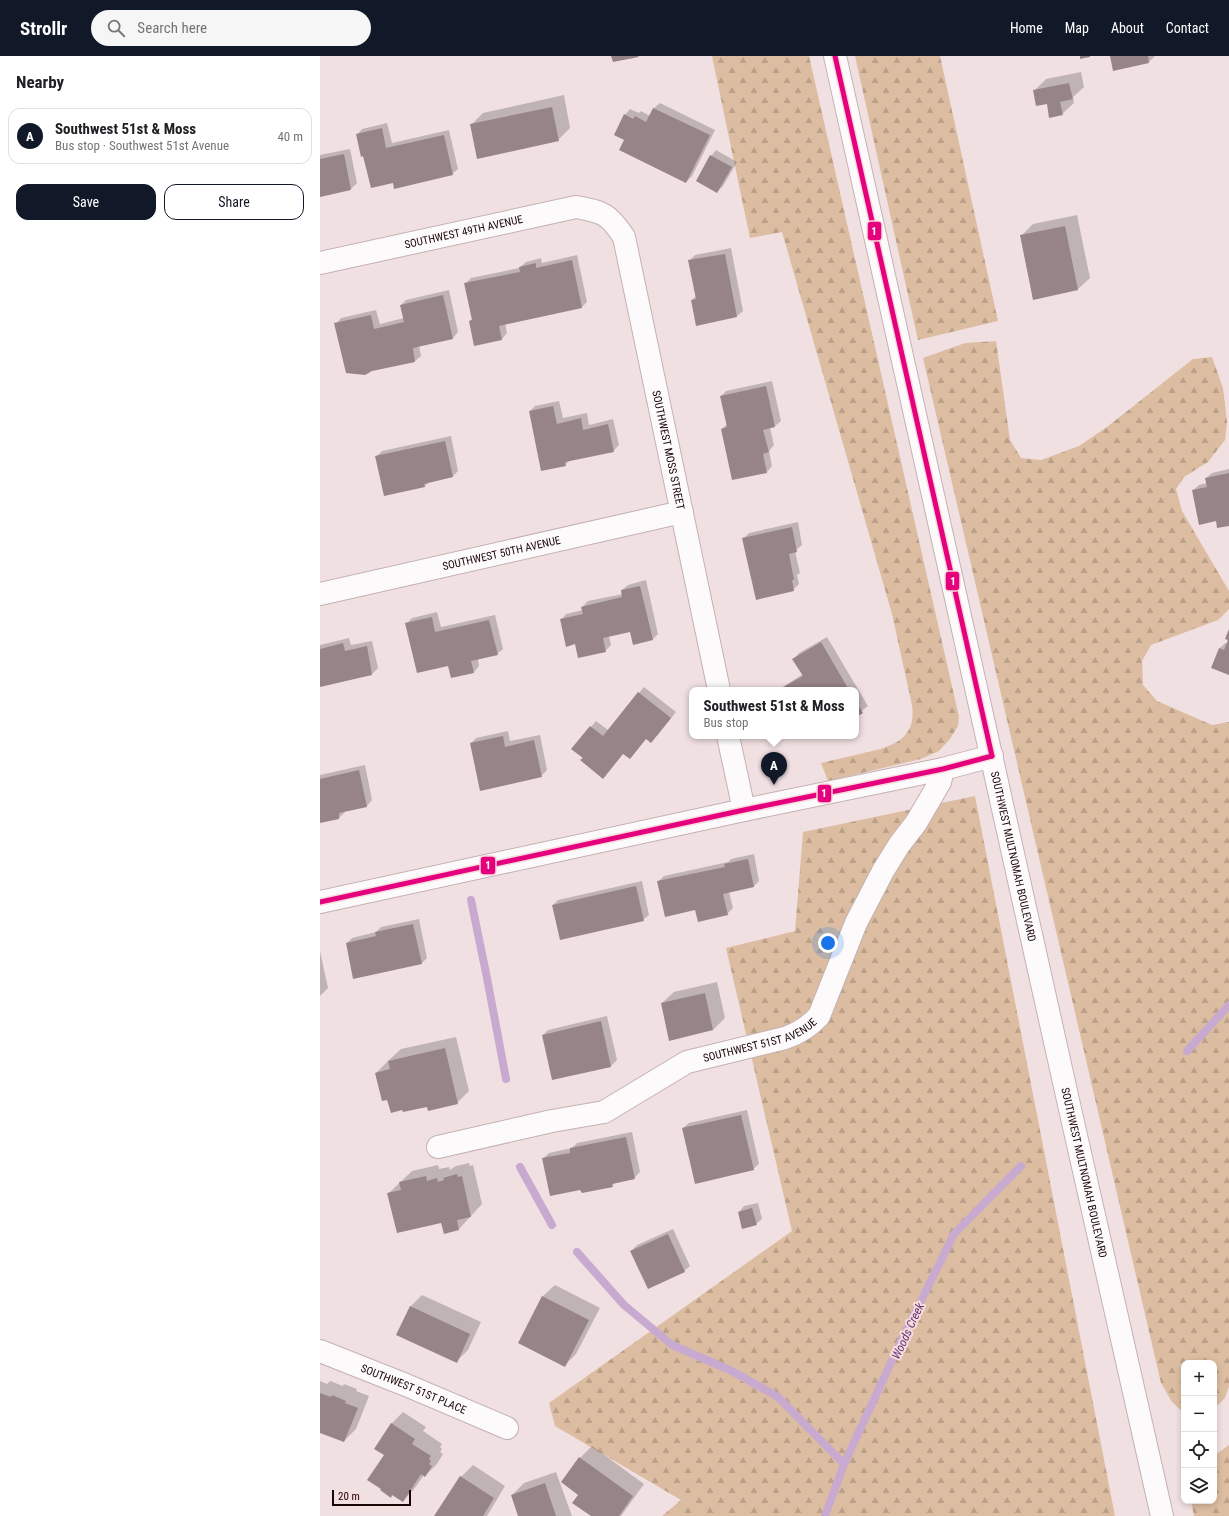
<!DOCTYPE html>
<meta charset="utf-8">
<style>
:root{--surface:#fff;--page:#f6f6f6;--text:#202124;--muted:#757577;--line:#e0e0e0;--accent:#111827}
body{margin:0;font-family:"Roboto Condensed",sans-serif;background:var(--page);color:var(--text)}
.controls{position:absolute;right:12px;bottom:12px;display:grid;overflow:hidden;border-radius:8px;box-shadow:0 2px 6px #0003}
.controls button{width:36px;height:36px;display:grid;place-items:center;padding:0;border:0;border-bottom:1px solid var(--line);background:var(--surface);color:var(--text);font:20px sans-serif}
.scale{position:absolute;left:12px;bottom:10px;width:79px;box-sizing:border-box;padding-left:4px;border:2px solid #1a0507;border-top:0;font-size:11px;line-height:14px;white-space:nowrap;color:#1a0507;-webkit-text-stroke:3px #f7dadc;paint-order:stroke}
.you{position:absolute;left:508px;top:887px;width:14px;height:14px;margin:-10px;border:3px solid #fff;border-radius:50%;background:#1a73e8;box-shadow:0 0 0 6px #1a73e833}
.badge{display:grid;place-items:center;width:26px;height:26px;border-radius:50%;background:var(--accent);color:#fff;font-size:13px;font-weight:700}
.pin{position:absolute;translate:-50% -33px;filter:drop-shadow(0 1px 2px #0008)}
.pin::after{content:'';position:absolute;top:21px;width:14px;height:12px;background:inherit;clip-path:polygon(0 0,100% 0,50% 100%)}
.popup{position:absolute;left:369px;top:631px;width:170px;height:52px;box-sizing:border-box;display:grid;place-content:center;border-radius:8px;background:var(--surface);filter:drop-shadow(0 1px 3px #0005);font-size:13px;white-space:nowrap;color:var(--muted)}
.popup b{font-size:15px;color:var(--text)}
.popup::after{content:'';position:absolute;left:50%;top:100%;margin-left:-8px;border:8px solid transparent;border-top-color:var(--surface)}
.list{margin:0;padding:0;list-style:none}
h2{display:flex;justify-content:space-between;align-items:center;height:52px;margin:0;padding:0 16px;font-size:17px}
h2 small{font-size:13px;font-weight:400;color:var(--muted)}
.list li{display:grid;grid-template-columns:26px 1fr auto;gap:12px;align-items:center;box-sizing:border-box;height:56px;margin:0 8px 8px;padding:0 8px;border:1px solid var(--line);border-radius:12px}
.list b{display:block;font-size:15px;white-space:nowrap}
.list p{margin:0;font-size:13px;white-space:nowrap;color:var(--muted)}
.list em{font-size:13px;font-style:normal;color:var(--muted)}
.actions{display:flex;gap:8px;padding:12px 16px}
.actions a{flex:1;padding:9px 0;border:1px solid var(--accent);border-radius:12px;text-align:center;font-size:14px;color:var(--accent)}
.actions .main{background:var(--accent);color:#fff}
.icon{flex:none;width:22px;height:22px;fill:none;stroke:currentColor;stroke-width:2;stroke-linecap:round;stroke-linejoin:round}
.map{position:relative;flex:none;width:909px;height:1460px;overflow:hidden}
header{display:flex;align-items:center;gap:24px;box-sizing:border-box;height:56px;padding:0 20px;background:var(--accent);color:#fff}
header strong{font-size:19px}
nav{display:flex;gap:22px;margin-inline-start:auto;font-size:14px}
.search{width:280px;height:36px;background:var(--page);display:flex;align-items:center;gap:10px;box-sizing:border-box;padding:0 14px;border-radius:22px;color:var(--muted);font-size:15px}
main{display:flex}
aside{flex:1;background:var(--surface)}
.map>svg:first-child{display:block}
.forest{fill:url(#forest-firs)}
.shadow{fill:#0003}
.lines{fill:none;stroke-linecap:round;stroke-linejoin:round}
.stream{stroke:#c8aad0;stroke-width:8}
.building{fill:#978487}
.minor-casing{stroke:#c4b1b3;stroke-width:24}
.major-casing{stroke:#c4b1b3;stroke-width:24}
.minor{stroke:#fdfafb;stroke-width:22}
.major{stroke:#fdfafb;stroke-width:22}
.bus-1-casing{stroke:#f7dadc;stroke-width:8}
.bus-1{stroke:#e5007d;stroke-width:5}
.labels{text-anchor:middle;stroke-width:4;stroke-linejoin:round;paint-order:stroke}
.street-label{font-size:11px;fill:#1a0507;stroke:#f7dadc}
.water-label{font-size:12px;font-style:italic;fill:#603375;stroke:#f7dadc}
.line-badge{stroke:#f7dadc;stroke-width:1.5}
.badge-label{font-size:11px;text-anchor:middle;font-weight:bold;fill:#fff}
</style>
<header>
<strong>Strollr</strong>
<div class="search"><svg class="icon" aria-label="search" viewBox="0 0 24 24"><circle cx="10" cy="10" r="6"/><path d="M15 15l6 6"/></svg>Search here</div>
<nav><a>Home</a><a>Map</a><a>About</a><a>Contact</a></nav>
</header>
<main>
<aside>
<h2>Nearby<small></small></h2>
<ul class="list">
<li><span class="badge">A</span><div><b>Southwest 51st &amp; Moss</b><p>Bus stop · Southwest 51st Avenue</p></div><em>40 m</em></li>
</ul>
<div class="actions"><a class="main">Save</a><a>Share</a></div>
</aside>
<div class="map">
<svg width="909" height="1460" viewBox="0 0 909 1460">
<defs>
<pattern id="forest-firs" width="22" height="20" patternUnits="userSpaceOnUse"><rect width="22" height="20" fill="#dcbda1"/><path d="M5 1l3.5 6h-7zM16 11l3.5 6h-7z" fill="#bca189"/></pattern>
</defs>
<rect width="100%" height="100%" fill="#f1e0e2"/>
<g class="forest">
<path d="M392 0H489L639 661 638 670 630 683 619 695 601 703 508 725 501 707C515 704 530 700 544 697 571 691 597 684 592 649L572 558 462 176 430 182Z"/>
<path d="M535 0H620L678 265 598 284Z"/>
<path d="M676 285 690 384 701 402 721 404 759 390 787 371 873 303 892 301 903 332 907 366 905 384 888 406 864 421 856 433 862 455 909 535V553L898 564 831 589 822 605 823 629 837 645 892 669 909 666V1330L905 1342 894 1353V1307H864V1357L852 1346 841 1327 603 302 645 287Z"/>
<path d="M655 740 795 1460H342L361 1444 235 1370 229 1347 472 1175 406 892 475 875 483 776Z"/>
<path d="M909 1389V1460H874L871 1445H894V1400Z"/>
</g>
<g class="shadow">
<path d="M791 0H835L829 6 794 14Z"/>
<path d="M761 16 764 31 753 41 754 47 742 58 714 35 726 23Z"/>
<path d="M244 39 250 72 238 84 152 68 163 57Z"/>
<path d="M340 47 395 74 372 120 366 126 305 83V59L310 53 319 57 321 55 330 60 334 52Z"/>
<path d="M67 67 72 87 129 74 138 113 132 118 73 126 44 99 37 79 42 73Z"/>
<path d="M30 93 37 127 31 133 0 140V99Z"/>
<path d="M396 94 417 106 403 130 397 136 391 100Z"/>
<path d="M757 159 770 222 758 233 714 243 701 180 713 168Z"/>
<path d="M411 192 423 255 417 260 377 268 372 244 376 240 369 205 375 199Z"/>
<path d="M257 199 267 246 262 251 185 267 187 277 182 283 150 265 153 262 145 228 151 222 199 212 206 206 221 202 222 207Z"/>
<path d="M129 234 138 276 133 282 99 289 101 300 95 305 52 314 16 268 21 262 56 254 60 268 84 262 81 249 86 244Z"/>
<path d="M452 325 461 365 455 370 450 372 454 389 449 395 452 410 447 416 402 373 407 368 401 340 406 335Z"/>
<path d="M239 345 243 362 267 357 269 369 293 363 299 389 293 395 250 404 245 409 210 355 215 350Z"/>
<path d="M131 380 138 415 132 421 109 426 104 431 57 400 62 395Z"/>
<path d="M909 413V469L896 464 873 434 879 429 887 427 886 422 892 417Z"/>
<path d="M478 466 482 489 475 495 480 517 477 519 479 528 473 534 424 482 429 477Z"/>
<path d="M326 524 338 578 332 584 311 575 289 580 291 589 285 595 256 587 241 564 246 558 263 554 262 551 268 545 303 538 302 534 308 529Z"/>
<path d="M117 556 121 571 175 559 183 593 177 598 158 603 159 610 154 616 129 609 87 567 92 562Z"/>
<path d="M909 575V618L900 592 905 587 907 588Z"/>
<path d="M507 581 548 650 536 659V634H458L483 618 474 603 479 597Z"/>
<path d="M29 582 31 589 52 585 58 612 52 618 0 630V589Z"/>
<path d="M324 631 356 656 337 680 327 682 304 697 264 702 271 671 276 665 288 674Z"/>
<path d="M188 675 190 685 220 679 227 714 221 720 151 687 156 682Z"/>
<path d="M45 709 52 744 47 750 24 755 25 756 19 762 0 766V719Z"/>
<path d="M434 798 439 825 434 830 409 836 413 852 407 858 376 853 338 826 344 820 408 806 411 803Z"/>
<path d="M322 825 329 859 323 864 233 849 238 844Z"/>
<path d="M99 863 107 902 102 907 27 887 32 882 56 876 61 871Z"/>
<path d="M0 895 8 932 0 940Z"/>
<path d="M397 926 405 962 393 974 350 983 342 947 354 936Z"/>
<path d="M287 960 297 1004 291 1010 233 1023 223 979 228 974Z"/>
<path d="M136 981 149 1035 137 1047 108 1049 68 1043 56 1017 68 1005 81 993Z"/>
<path d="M427 1054 439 1108 433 1113 363 1072 369 1067Z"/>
<path d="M312 1076 320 1116 314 1122 296 1126 292 1130 224 1102 229 1097 252 1092 257 1087Z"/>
<path d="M149 1107 150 1110 153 1109 162 1148 139 1173 122 1166 69 1137 92 1115 118 1109 119 1113 129 1111 130 1114 136 1110Z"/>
<path d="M438 1147 442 1163 436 1168 419 1156 424 1150Z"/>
<path d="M353 1173 370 1210 364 1215 311 1195 317 1189Z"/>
<path d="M235 1229 280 1252 256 1298 244 1310 199 1287 223 1240Z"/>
<path d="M102 1239 161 1266 148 1294 137 1305 90 1251Z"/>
<path d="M0 1325 7 1328 10 1325 23 1330 24 1328 37 1333 36 1335 49 1340 36 1373 24 1385 0 1376Z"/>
<path d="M83 1356 106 1371 103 1375 122 1388 120 1391 122 1393 120 1396 123 1398 117 1408 105 1420 104 1419 94 1433 83 1445 62 1432 65 1399 71 1368Z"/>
<path d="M272 1390 324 1428 301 1460H272L259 1438 260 1402Z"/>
<path d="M153 1409 185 1430 167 1460H115L141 1421Z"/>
<path d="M236 1416 252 1460H200L192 1439 204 1427Z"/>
</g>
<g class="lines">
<g class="stream">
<path d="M151 844 167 922 186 1023"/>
<path d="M867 995 909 949"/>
<path d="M200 1111 232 1169"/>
<path d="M257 1196 304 1249 352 1289 412 1315 458 1341 524 1408"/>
<path d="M505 1460 524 1408 582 1283 634 1178 701 1110"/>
</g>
</g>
<g class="building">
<path d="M291 0H318L319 1 293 6Z"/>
<path d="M760 0H770V1L760 3Z"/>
<path d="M790 0H828L829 7 793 15Z"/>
<path d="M749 27 753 43 740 46 743 59 729 62 727 48 716 50 713 34Z"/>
<path d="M232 51 239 85 157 103 150 68Z"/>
<path d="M333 52 390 79 366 127 299 94 304 84 294 79 304 58 313 63 315 60 326 66Z"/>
<path d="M62 72 66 92 124 79 133 119 74 133 73 127 51 132 43 100 41 101 36 78Z"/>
<path d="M24 98 31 134 0 141V103Z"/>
<path d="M390 99 412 111 397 137 376 125Z"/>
<path d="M745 170 758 234 713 244 700 179Z"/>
<path d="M405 198 417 261 376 270 371 244 376 243 368 204Z"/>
<path d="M252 204 262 252 179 270 182 284 154 290 149 265 152 264 144 227 200 216 199 211 216 207V212Z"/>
<path d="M123 239 133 283 93 292 95 306 52 315 45 319 26 317 14 267 51 259 54 273 84 266 80 249Z"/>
<path d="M446 330 455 371 443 374 449 396 443 398 447 417 412 424 401 373 407 371 400 340Z"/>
<path d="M233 350 237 368 261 362 263 374 288 368 294 396 245 406 246 410 221 415 209 355Z"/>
<path d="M125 385 133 421 104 428 105 431 64 440 55 400Z"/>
<path d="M909 417V470L897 472 896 465 879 469 872 434 887 431 885 422Z"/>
<path d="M472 471 477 496 469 498 474 524H472L474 535 436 544 422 482Z"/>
<path d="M320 530 333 584 313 589 310 576 283 582 286 596 258 602 255 588 246 591 240 563 263 558 261 551 302 541 301 534Z"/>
<path d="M112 561 115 576 169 564 178 599 151 605 154 617 131 622 128 610 97 617 85 567Z"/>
<path d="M909 573V619L891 612 899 592 904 594 908 584 905 583Z"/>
<path d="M501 586 529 634H458L483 620 472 603Z"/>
<path d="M23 587 25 595 47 590 52 619 0 631V593Z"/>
<path d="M318 636 351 662 331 687 326 683 310 703 303 698 283 723 260 704 263 702 251 693 270 670 283 680Z"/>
<path d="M536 646 543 657 536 661Z"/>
<path d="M183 680 185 691 214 684 222 721 160 735 150 687Z"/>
<path d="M39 714 47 751 19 757V763L0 767V723Z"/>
<path d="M428 803 434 831 403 838 408 859 378 866 375 854 345 861 337 825 405 811 404 808Z"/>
<path d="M316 830 324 865 240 884 232 849Z"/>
<path d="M93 868 102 908 33 923 26 887 56 880 55 876Z"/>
<path d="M385 937 393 974 349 985 341 947Z"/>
<path d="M281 965 291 1011 232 1024 222 979Z"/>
<path d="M125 992 138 1048 108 1055 107 1051 83 1056 82 1054 71 1057 67 1044 62 1045 55 1017 70 1013 68 1005Z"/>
<path d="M421 1059 434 1114 375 1128 362 1072Z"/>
<path d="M306 1081 315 1123 292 1128 293 1131 262 1137 260 1134 230 1140 222 1102 250 1097V1092Z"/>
<path d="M137 1118 138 1121 142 1120 151 1161 137 1164 139 1174 124 1178 121 1167 77 1177 67 1137 81 1134 79 1126 106 1120 107 1125 117 1122 118 1126 124 1124 123 1122Z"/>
<path d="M432 1152 437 1169 422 1173 418 1156Z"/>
<path d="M348 1178 365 1216 328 1233 310 1195Z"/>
<path d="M222 1240 269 1264 245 1311 198 1287Z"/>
<path d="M90 1250 150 1278 137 1307 76 1279Z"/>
<path d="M0 1337 11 1341 12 1339 26 1345 25 1347 38 1352 24 1386 0 1377Z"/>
<path d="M71 1367 95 1383 92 1388 111 1400 109 1403 111 1405 109 1408 112 1410 105 1421 101 1418 83 1446 72 1439 71 1442 60 1434 61 1433 47 1424 64 1399 54 1393Z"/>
<path d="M259 1401 313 1440 299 1460H271L252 1447 258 1439 241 1426Z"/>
<path d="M140 1420 174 1442 163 1460H114Z"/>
<path d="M225 1427 236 1460H198L191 1439Z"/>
</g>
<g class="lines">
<defs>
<g id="minor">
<path id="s1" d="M0 207 256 151C283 156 288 157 304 181L399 634"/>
<path id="s2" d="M0 538 362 456"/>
<path d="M408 680 424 754"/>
<path d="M0 846 424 754 623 713 672 700"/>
<path id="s3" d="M118 1091 232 1065 284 1056 367 1006 465 982C479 977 489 971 499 960L536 867 563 815 579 789 596 767 620 726 623 713"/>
<path id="s4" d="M0 1295 86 1329 187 1372"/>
</g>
<g id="major">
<path id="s5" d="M515 0 750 1053 842 1460"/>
</g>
</defs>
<use href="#minor" class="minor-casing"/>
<use href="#major" class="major-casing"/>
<use href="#minor" class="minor"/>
<use href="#major" class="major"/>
<defs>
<g id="bus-1">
<path d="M515 0 672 700"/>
<path d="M0 846 424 754 623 713 672 700"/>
</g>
</defs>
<use href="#bus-1" class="bus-1-casing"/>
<use href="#bus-1" class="bus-1"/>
</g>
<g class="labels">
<g class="street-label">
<text dy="4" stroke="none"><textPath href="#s1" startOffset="147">SOUTHWEST 49TH AVENUE</textPath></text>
<text dy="4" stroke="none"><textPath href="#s1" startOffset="539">SOUTHWEST MOSS STREET</textPath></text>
<text dy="4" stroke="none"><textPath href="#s2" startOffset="186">SOUTHWEST 50TH AVENUE</textPath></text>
<text dy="4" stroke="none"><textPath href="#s5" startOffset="820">SOUTHWEST MULTNOMAH BOULEVARD</textPath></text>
<text dy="4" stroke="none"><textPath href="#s3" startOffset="343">SOUTHWEST 51ST AVENUE</textPath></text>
<text dy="4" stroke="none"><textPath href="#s5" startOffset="1144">SOUTHWEST MULTNOMAH BOULEVARD</textPath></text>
<text dy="4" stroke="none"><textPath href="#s4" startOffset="101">SOUTHWEST 51ST PLACE</textPath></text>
</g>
<g class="water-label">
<text transform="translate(588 1275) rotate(-65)" y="4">Woods Creek</text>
</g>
</g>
<g class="line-badge">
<rect x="547" y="165" width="15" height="20" rx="4" fill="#e5007d"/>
<rect x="625" y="515" width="15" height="20" rx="4" fill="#e5007d"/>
<rect x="497" y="728" width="15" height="19" rx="4" fill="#e5007d"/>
<rect x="160" y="800" width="16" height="19" rx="4" fill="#e5007d"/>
</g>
<g class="badge-label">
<text x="554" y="179">1</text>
<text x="633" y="529">1</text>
<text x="504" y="741">1</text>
<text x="168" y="813">1</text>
</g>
</svg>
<div class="controls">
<button>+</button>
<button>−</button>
<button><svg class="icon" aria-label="locate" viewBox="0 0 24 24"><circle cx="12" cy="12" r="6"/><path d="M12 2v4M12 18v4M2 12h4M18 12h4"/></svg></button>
<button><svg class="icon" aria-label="layers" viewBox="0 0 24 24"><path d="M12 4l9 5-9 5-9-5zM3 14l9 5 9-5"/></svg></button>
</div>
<div class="scale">20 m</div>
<div class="you"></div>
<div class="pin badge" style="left:454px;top:729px">A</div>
<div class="popup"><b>Southwest 51st &amp; Moss</b>Bus stop</div>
</div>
</main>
